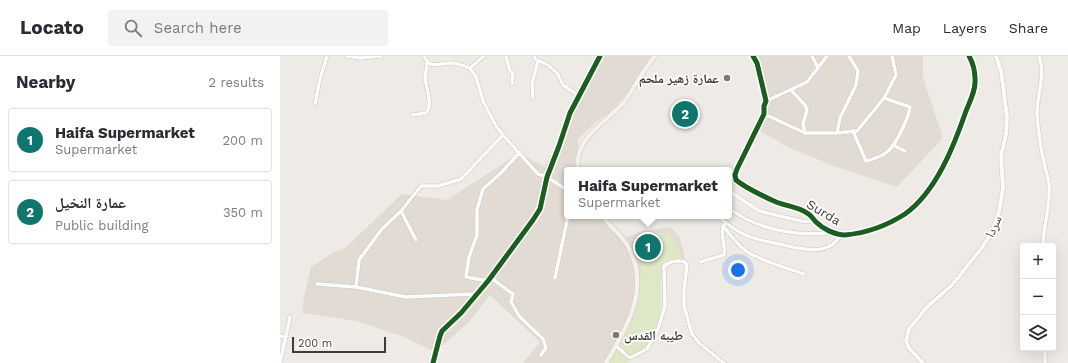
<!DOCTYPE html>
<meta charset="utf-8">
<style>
:root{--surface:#fff;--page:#f2f2f3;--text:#2b2b33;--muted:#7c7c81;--line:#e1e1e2;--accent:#0f766e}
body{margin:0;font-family:"Work Sans","Noto Naskh Arabic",sans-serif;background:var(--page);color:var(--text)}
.controls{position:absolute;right:12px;bottom:12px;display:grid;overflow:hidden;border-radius:4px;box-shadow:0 4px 16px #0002}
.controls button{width:36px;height:36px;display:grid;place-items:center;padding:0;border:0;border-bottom:1px solid var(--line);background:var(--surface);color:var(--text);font:20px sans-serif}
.scale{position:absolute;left:12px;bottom:10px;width:94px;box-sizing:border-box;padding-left:4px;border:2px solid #423b33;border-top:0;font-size:11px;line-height:14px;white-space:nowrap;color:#423b33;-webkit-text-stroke:3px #fff;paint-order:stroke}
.you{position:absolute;left:458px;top:214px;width:14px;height:14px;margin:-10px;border:3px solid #fff;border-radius:50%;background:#1a73e8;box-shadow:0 0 0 6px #1a73e833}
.badge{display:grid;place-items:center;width:26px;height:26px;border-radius:50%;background:var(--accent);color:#fff;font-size:13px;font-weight:700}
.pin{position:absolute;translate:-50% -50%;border:2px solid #fff;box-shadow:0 1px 4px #0006}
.popup{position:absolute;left:284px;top:111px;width:168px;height:52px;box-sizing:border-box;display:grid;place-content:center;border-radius:4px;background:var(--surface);filter:drop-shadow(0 1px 3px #0005);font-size:13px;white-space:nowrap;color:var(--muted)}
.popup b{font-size:15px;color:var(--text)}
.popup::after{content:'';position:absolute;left:50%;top:100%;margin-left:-8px;border:8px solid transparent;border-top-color:var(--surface)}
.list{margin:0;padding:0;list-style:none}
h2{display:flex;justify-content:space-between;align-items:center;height:52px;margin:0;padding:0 16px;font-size:17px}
h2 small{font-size:13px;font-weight:400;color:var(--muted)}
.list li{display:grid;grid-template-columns:26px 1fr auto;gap:12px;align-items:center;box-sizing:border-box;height:64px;margin:0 8px 8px;padding:0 8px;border:1px solid var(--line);border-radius:4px}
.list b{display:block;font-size:15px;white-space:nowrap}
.list p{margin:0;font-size:13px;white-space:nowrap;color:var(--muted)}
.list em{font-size:13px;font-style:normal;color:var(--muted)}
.icon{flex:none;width:22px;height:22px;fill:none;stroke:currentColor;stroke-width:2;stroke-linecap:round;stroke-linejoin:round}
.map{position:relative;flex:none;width:788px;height:307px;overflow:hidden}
header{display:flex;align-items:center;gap:24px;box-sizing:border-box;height:56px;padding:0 20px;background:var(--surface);border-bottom:1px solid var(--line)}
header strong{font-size:19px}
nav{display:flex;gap:22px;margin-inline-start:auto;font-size:14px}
.search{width:280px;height:36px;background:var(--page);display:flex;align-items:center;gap:10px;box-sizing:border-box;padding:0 14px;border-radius:4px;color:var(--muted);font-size:15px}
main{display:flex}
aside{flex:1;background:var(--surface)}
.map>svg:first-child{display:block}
.residential{fill:#e2dbd3}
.green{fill:#dee7c6}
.parking{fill:#ddd9d6}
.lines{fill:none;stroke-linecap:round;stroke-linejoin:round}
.minor-casing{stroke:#cac6c2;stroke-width:4.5}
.tertiary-casing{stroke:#cac6c2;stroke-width:5}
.secondary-casing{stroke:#cdc6bd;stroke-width:5.5}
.minor{stroke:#fcfcfb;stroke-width:3.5}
.tertiary{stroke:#fcfcfb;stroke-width:4}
.secondary{stroke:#f5f2ed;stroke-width:4.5}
.cycleway-casing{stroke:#fff;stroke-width:8}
.cycleway{stroke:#1b5e20;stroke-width:5}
.poi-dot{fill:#7e7872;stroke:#fff;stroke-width:1.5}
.labels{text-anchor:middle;stroke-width:3.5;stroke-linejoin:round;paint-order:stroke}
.poi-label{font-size:13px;font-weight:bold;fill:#423b33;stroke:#fff;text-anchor:end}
.street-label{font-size:13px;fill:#423b33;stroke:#fff}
</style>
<header>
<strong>Locato</strong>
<div class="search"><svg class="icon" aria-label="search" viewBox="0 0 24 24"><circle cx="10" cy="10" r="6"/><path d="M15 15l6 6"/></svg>Search here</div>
<nav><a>Map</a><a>Layers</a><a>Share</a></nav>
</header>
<main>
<aside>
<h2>Nearby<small>2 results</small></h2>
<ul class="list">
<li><span class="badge">1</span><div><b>Haifa Supermarket</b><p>Supermarket</p></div><em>200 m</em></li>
<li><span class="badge">2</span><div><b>عمارة النخيل</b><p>Public building</p></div><em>350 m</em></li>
</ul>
</aside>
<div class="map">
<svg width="788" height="307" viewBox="0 0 788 307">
<rect width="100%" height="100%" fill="#eeeae6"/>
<g class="residential">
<path d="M320 0H375L366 11 333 55 319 63 298 83V114H287V160H323L342 183 363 175 390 171 399 180 405 202 382 213 378 249 347 307H243L260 286 210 239 189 266 155 296 124 281 77 265 22 257 24 241 31 211 54 196 65 192 122 138 167 144 239 97 264 111 283 77 290 57Z"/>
<path d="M472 0H643V22L663 82 617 131 554 110 508 91 476 73 484 50 479 22Z"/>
</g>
<path class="green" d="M389 177 403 202 380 212C381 238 385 269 366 290 360 296 352 300 347 307H325L353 263 359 238 362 207 382 202 378 190 370 178Z"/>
<path class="parking" d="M367 176 373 185 359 193 354 184Z"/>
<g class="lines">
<defs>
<g id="minor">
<path d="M67 0 80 2 101 0"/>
<path d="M144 0C150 14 159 7 171 7 178 7 184 10 190 12L196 21 203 45 216 70 223 79 258 118 267 121 287 134"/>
<path d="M226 0 230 15 233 17 232 28"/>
<path d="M254 0 255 3 268 9 277 17 283 29 299 40"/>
<path d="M473 0 477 7 486 45 484 50V58L457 113 455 119 456 124C467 133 483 140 496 146 506 150 519 151 527 157 531 159 533 163 536 166 543 173 555 179 565 179 586 177 608 169 625 158 656 136 674 90 686 55 690 45 696 34 695 23 695 16 693 7 689 0"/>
<path d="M532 0 538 12"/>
<path d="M759 0C766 19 757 38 757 57 758 73 760 90 764 106 765 113 769 122 769 129 771 149 763 170 763 190"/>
<path d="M190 12 204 0"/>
<path d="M511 34 525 49 527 54 523 68 525 77"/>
<path d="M253 42 252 28 258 5"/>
<path d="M486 45 527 26 547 0"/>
<path d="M35 48 40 23 47 0"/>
<path d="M484 58 525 77H557L577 75 604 42 616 19 612 0"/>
<path d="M132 59 146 57C154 48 145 31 145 20 146 15 147 11 147 7"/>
<path d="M573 75 586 105C594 103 601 101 607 96 615 91 629 61 630 51L604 42"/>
<path d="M557 77 560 62 576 29 578 15 569 0"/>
<path d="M613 89 625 95"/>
<path d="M452 137 479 155 521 165 536 166"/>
<path d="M449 152C478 175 518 180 554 177"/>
<path d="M121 155 136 184"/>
<path d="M438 160C447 168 457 176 468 180 478 184 489 186 499 188 517 192 550 202 560 179"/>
<path d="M446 167 443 170C450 179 457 188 466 195 483 206 505 211 524 218"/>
<path d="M420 206 444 199C446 189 440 180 443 170"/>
<path d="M211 222 233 238 231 246 239 260 263 283 266 292 261 299"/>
<path d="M275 222 288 160"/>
<path d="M208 225 186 221 189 201 197 179V154L203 133 221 117 239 97"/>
<path d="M37 228 76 231 126 241 193 238 196 240"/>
<path d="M76 231 79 204 102 173 121 155 141 130H158L181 123 223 79"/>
<path d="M0 280 6 281"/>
<path d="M336 290 350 302 367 293 378 273 385 250 384 210C390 205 398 204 405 206L407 209 404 234V250L412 278 419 287 444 307"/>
<path d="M0 307 10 261"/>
<path d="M153 307 160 280 162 275 181 257 208 225 253 164 260 153 267 121 279 90 290 57 320 0"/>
<path d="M765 307V292"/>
</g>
<path id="tertiary" d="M643 307 629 292 626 285 629 273 647 251 672 229 701 193 712 176 719 156 723 132 721 100 726 78 727 61 721 15 716 0"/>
<g id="secondary">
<path d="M298 114C297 105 298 98 302 90 309 75 332 60 344 46 355 31 363 14 375 0"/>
<path d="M322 160C330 170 341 179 348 190 371 233 347 270 326 307"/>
</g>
</defs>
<use href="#minor" class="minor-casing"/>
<use href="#tertiary" class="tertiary-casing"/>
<use href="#secondary" class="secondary-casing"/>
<use href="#minor" class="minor"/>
<use href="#tertiary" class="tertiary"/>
<use href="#secondary" class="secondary"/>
<defs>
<g id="cycleway">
<path d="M473 0 477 7 486 45 484 50V58L457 113 455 119 456 124C467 133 483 140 496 146 506 150 519 151 527 157 531 159 533 163 536 166 543 173 555 179 565 179 586 177 608 169 625 158 656 136 674 90 686 55 690 45 696 34 695 23 695 16 693 7 689 0"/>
<path d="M153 307 160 280 162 275 181 257 208 225 253 164 260 153 267 121 279 90 290 57 320 0"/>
</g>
</defs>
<use href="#cycleway" class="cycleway-casing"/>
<use href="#cycleway" class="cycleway"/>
</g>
<g class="poi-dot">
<circle cx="447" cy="22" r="4"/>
<circle cx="336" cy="279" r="4"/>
</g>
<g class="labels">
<g class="poi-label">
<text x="439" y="27">عمارة زهير ملحم</text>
<text x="344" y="284" text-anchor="start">طيبه القدس</text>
</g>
<g class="street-label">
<text transform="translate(544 156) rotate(31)" y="5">Surda</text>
<text transform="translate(713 170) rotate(-66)" y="5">سردا</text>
</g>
</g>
</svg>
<div class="controls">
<button>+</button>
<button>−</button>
<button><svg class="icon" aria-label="layers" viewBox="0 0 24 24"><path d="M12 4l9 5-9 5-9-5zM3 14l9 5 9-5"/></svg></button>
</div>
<div class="scale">200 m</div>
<div class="you"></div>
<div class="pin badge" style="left:368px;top:191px">1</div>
<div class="popup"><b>Haifa Supermarket</b>Supermarket</div>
<div class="pin badge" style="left:405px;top:58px">2</div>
</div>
</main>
